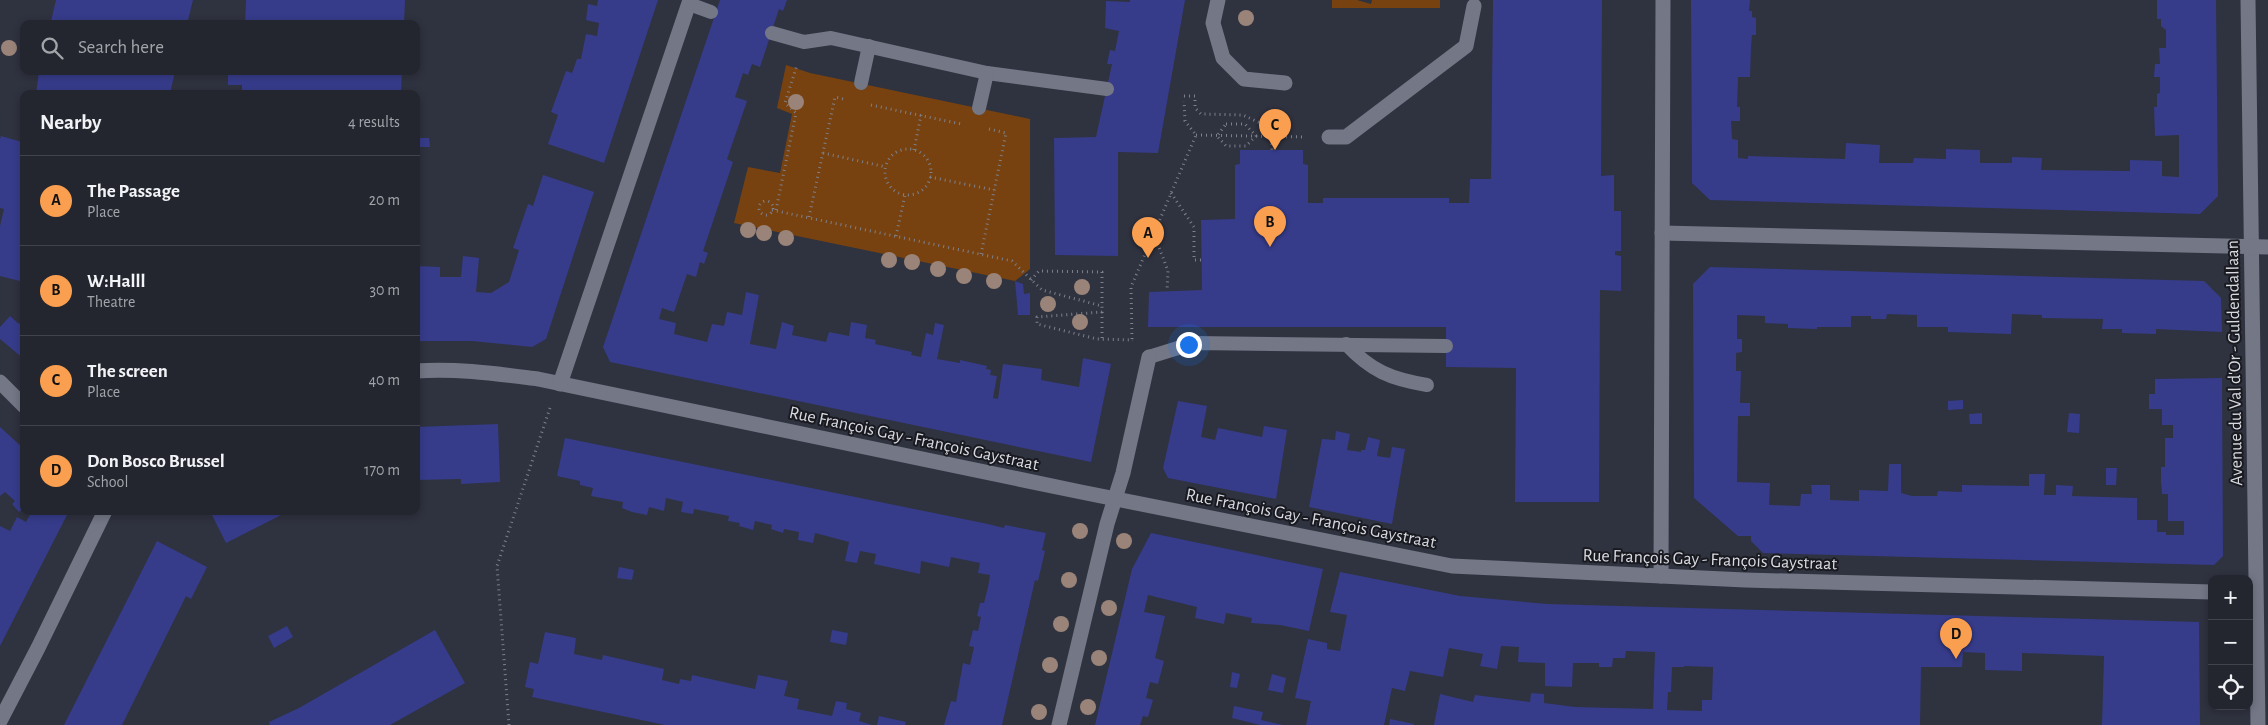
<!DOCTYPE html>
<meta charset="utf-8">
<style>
:root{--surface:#23262f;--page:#2b2e37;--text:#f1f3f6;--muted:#a3a5aa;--line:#40434b;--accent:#fa9f4f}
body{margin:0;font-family:"Alegreya Sans",sans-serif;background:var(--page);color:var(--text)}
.controls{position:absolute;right:15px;bottom:15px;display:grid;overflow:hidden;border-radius:10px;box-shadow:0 2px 8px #0003}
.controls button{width:45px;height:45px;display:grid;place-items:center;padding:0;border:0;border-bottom:1px solid var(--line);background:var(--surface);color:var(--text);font:25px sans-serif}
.you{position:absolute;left:1188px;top:344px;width:18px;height:18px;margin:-12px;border:4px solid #fff;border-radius:50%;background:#1a73e8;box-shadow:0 0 0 8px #1a73e833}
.badge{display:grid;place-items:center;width:32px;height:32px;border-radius:50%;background:var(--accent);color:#111;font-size:16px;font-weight:700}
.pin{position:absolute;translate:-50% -41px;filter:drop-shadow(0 1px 2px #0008)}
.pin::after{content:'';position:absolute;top:26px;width:18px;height:15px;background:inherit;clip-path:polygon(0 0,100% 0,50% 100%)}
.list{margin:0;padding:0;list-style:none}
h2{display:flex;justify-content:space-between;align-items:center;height:65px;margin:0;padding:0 20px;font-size:21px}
h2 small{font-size:16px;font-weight:400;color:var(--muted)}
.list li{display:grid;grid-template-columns:32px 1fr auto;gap:15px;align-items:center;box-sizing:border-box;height:90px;padding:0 20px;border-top:1px solid var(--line)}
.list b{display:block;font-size:19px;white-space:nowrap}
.list p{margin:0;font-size:16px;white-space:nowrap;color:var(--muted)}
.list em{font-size:16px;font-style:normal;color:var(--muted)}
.icon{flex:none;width:28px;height:28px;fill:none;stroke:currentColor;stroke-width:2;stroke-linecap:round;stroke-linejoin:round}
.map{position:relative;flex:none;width:2268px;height:725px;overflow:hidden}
.search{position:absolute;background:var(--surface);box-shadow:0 2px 8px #0003;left:20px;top:20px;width:400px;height:55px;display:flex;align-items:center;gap:12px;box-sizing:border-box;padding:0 18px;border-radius:10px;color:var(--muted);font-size:19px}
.panel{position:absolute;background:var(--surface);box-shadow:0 2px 8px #0003;left:20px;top:90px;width:400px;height:425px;border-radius:10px}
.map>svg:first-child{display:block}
.green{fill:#774210}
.building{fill:#363c8a;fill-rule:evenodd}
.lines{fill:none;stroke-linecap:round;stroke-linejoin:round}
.path{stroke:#7e808b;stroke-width:3;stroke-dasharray:1 4;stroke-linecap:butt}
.lane{stroke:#737786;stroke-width:14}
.street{stroke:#737786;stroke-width:15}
.tree{fill:#9a8479}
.labels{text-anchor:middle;stroke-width:4;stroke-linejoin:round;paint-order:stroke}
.street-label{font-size:18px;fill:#d8dae2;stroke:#191a20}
</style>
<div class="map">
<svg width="2268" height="725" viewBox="0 0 2268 725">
<rect width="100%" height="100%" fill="#2f323f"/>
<g class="green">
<path d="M1332 0H1357L1371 4 1372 0H1440V8H1332Z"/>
<path d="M786 65 810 73 1030 119V269L1015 281 734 223 748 167 780 173 792 114 777 108Z"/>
</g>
<g class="building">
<path d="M56 0H193L187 24H53L54 21H51Z"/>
<path d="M246 0H405L404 24H245Z"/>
<path d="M598 0H658L604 163 548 144 558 115 551 112 566 71 572 73 577 59H581L586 34 597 36 599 23 586 20 588 4 597 6Z"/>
<path d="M720 0H787L783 11 779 9 760 67 752 64 748 75 743 73 735 97 747 101 727 159 733 162 703 251 708 253 704 264 700 262 696 277 687 274 674 312 662 308 659 319 676 323 674 334 707 342 712 324 724 326 727 312 742 315 746 292 759 295 750 344 776 349 782 322 794 326 792 335 826 342 829 332 849 336 851 322 867 325 865 338 876 340 875 344 912 352 911 355 921 357 926 333 933 335 935 323 944 325 937 359 960 363V360L987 366 986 369 991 370 990 375 997 376 993 398 998 399 1003 364 1042 369 1041 380 1079 387 1083 358 1111 364 1091 462 610 362 603 347Z"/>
<path d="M1130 0H1185L1158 153 1118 152V256L1055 255 1054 138 1096 137 1112 64H1107L1110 50 1115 51 1119 31 1105 28 1106 1 1130 2Z"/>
<path d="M1493 0H1602L1601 176 1614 175V211H1621V251H1615V255L1621 256V291L1600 290 1599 502H1515L1516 368 1446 367V327H1148L1149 292 1202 290 1201 220 1235 219V165L1240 164V150H1303V164L1308 165V203H1323V198H1449V203H1469L1470 179H1491Z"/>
<path d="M1691 0H1750L1749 11H1752V17L1756 18V35H1752L1751 47 1750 77H1738L1737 107H1740V121H1731L1732 139 1738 140V158L1748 159V156L1845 159 1846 143 1880 145 1879 163H1913L1914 158 1946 159V149L1980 150V163H2012V157L2042 158 2041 170 2130 171V160L2162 161V176L2179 177V135L2155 136 2154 107H2157V94L2160 93V77H2154L2155 64H2160L2159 48H2166V30L2161 26V19H2157V0H2216L2218 196 2200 214 1710 200 1692 183Z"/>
<path d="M39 71H175L170 94H36Z"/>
<path d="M228 71H402L401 94H242V85H228Z"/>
<path d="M24 135V282L0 276V226L4 209 0 208V139L1 136 22 142Z"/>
<path d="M417 138H429L430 147H418Z"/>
<path d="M543 175 594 192 546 339 532 347 472 341H416V266L440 267V277H461L463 256 479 258 476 292 491 293 509 282 519 250 513 248 528 204 533 206Z"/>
<path d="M1710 267 2204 281 2221 298 2222 332 2156 329V334L2122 333V329H2102L2103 319 2042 318V315L2012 314 2011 334 1948 332V327H1917V315L1887 314 1886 319H1871V316H1851V327H1817V329L1788 328V324L1765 323V316L1737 315V339H1742V352L1736 353V371H1741L1740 403H1750V416H1738L1737 482 1770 483 1769 505 1800 506 1801 494H1812L1811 485H1830V500L1859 501V490L1888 491 1889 464H1901V493L1912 496H1937L1938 491 1962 492V485L2029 486V474H2045L2044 495H2056V485L2073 486 2072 496 2137 498V520H2157V532H2166V535H2184V521H2168V494H2162L2161 482V467H2165V438H2173V425H2162V409H2149V394H2155V379L2222 378 2223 556 2214 565 1763 553 1751 541V536H1738L1694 498 1693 284Z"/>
<path d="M1015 281 1023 284 1024 294 1030 293V315H1018Z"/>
<path d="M10 316 19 324 24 320V359L0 339V327Z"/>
<path d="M1963 400V409L1948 410V401Z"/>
<path d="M1178 401 1207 406 1201 437 1215 440 1218 428 1262 437 1264 426 1287 430 1276 499 1168 478 1163 468Z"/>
<path d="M1982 413V424H1970L1969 414Z"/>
<path d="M2069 413 2080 414 2079 433 2067 432Z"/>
<path d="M498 424 500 482 461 484V479L416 480V427Z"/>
<path d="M0 427 24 449V507L19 512 12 504 15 501 5 492 0 496Z"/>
<path d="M1336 431 1350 434 1347 450 1361 452V450H1365L1368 437 1380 440 1377 456 1390 458 1392 447 1405 449 1392 524 1309 507 1322 439 1335 440Z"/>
<path d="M565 438 988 524 1004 528 1005 525 1046 533 1042 550 1045 551 1038 581 1035 580 1002 725H944L951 701 956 702 963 663 970 665 974 647 969 646 973 630 978 631 981 617 977 616 980 603H984L988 587 990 575 978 573 980 563 951 557 949 567 921 561 920 574 874 564 876 554 860 551 857 563 845 561 849 542 815 533 813 543 798 540 799 532 784 529 783 533 771 529 772 525 755 521 753 530 739 526 740 523 728 521 729 516 694 509 693 514 681 512 683 502 666 498 664 511 649 507 647 515 632 512 622 508 623 502 591 496 593 488 580 485V481L557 476Z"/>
<path d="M2106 468H2117L2116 485H2106Z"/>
<path d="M32 511H69L0 646V526L10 531 17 517 26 522Z"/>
<path d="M210 511H289L226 543Z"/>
<path d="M1151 533 1323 569 1309 631 1280 625 1251 623 1252 618 1226 613 1224 624 1195 618 1197 607 1148 595 1144 612 1165 616 1155 658 1164 661 1158 684 1150 682 1146 698 1153 700 1148 717 1143 716 1140 725H1095L1132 569Z"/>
<path d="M157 541 207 567 191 599 186 596 122 725H64Z"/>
<path d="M619 567 634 570 632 580 617 578Z"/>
<path d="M1340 572 1460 596 1547 604 2199 622 2200 725H2102L2104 656 2022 653V671L1985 670V653L1963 652 1962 667H1921L1920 725H1434L1440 694 1473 702 1475 695 1530 702 1531 693 1544 694V703L1575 707 1653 709 1655 652 1626 651 1625 658H1613L1612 667H1599V663H1573L1572 687 1545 686V663L1518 662 1519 647 1501 646 1497 669 1480 666 1483 654 1449 648 1443 677 1410 671 1405 691 1392 688 1384 725H1306L1311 701 1295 698 1308 639 1327 643V649L1340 651 1347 615 1330 612ZM1684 666 1713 667 1712 700H1702V711L1667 710 1668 692H1671L1672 667H1684Z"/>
<path d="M287 626 293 637 274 648 268 636Z"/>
<path d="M435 630 465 683 390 725H270L269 722 299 708Z"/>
<path d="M832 630 848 633 846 645 830 642Z"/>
<path d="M545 632 576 638 574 654 602 660 603 655 664 669 662 680 679 684 680 679 691 681 692 675 755 689 758 675 788 681 784 696 799 699 797 709 832 716 836 701 847 703 846 709 861 713 859 721 872 725H665L532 697 534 689 525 687 530 662 538 664Z"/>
<path d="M1232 672 1240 674 1237 688 1230 687Z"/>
<path d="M1272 674 1286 678 1283 693 1268 690Z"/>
<path d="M1234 706 1263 712 1261 720 1283 725H1260L1232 718Z"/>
<path d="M879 716 906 722 905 725H877Z"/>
<path d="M1390 719 1414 724V725H1389Z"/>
</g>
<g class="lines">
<g class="path">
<path d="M1184 96H1195V108L1201 114 1243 115 1271 128 1272 150"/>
<path d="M871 105 961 124"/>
<path d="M1226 124H1245L1256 136 1246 146H1226L1217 136Z"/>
<path d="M1196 135 1305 137"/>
<circle cx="908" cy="172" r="23"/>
<path d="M914 150 921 115"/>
<path d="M823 153 886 167"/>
<path d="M930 177 994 190"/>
<path d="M1171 193 1194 227V260H1202"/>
<circle cx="766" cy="208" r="7"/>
<path d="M772 210 1012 261 1042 290 1102 306V312L1037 317V324L1097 339 1133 340"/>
<path d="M776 210 796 113 785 103 797 65"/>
<path d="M809 217 835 97 843 99"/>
<path d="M1154 234 1168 271 1167 291"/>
<path d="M896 236 905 195"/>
<path d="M981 254 1006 133 989 129"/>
<path d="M1031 280 1039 271 1102 272V306"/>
<path d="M1102 312V339"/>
<path d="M1132 339 1131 287 1196 135 1185 121 1184 101"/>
<path d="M509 725 497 566 551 405"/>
</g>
<g class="lane">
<path d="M689 4 711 12"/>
<path d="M772 33 804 42 831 38 987 73 1107 89"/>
<path d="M861 83 869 46"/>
<path d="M979 108 987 73"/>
<path d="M1346 344C1371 371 1391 379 1427 385"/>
<path d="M1149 357 1194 343 1446 346"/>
</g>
<g class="street">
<path d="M1218 0 1213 23 1223 58 1244 79 1285 83"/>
<path d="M2248 0 2258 725"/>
<path d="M1329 137H1346L1466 46 1474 6"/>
<path d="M1662 233 2268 247"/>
<path d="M416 371C457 368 498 374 538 379L1081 492 1452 566 1745 580 2212 592"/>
<path d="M0 382 24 406"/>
<path d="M560 384 690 0"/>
<path d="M1661 576 1663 0"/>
<path d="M0 721 38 648 105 511"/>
<path d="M1059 725 1107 524 1123 473 1149 357"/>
</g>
</g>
<g class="tree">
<circle cx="1246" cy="18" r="8"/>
<circle cx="9" cy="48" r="8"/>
<circle cx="796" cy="102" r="8"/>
<circle cx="748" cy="230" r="8"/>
<circle cx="764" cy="233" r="8"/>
<circle cx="786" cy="238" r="8"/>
<circle cx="889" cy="260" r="8"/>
<circle cx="912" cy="262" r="8"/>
<circle cx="938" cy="269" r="8"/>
<circle cx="964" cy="276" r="8"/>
<circle cx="994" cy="281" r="8"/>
<circle cx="1082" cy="287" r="8"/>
<circle cx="1048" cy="304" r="8"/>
<circle cx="1080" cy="322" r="8"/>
<circle cx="1080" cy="531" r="8"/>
<circle cx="1124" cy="541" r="8"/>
<circle cx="1069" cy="580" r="8"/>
<circle cx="1109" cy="608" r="8"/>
<circle cx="1061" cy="624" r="8"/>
<circle cx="1099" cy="658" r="8"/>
<circle cx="1050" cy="665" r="8"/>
<circle cx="1088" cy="707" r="8"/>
<circle cx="1039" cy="712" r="8"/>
</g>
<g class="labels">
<g class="street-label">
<text transform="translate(2234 363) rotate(-91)" y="6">Avenue du Val d'Or - Guldendallaan</text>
<text transform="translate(914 438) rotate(12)" y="6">Rue François Gay - François Gaystraat</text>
<text transform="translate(1311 518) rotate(11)" y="6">Rue François Gay - François Gaystraat</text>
<text transform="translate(1710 559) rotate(2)" y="6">Rue François Gay - François Gaystraat</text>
</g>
</g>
</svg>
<div class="controls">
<button>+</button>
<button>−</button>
<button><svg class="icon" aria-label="locate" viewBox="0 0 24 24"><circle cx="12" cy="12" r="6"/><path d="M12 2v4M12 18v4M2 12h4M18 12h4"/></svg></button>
</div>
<div class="you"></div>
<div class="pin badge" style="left:1148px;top:258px">A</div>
<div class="pin badge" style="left:1270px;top:247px">B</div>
<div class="pin badge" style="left:1275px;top:150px">C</div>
<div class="pin badge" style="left:1956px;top:659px">D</div>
<div class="search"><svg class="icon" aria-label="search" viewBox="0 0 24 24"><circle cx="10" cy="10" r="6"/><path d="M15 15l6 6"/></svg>Search here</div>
<section class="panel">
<h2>Nearby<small>4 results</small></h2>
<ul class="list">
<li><span class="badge">A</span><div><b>The Passage</b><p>Place</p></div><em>20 m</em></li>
<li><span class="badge">B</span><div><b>W:Halll</b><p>Theatre</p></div><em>30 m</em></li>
<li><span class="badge">C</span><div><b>The screen</b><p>Place</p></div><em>40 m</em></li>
<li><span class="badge">D</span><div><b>Don Bosco Brussel</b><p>School</p></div><em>170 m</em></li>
</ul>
</section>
</div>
